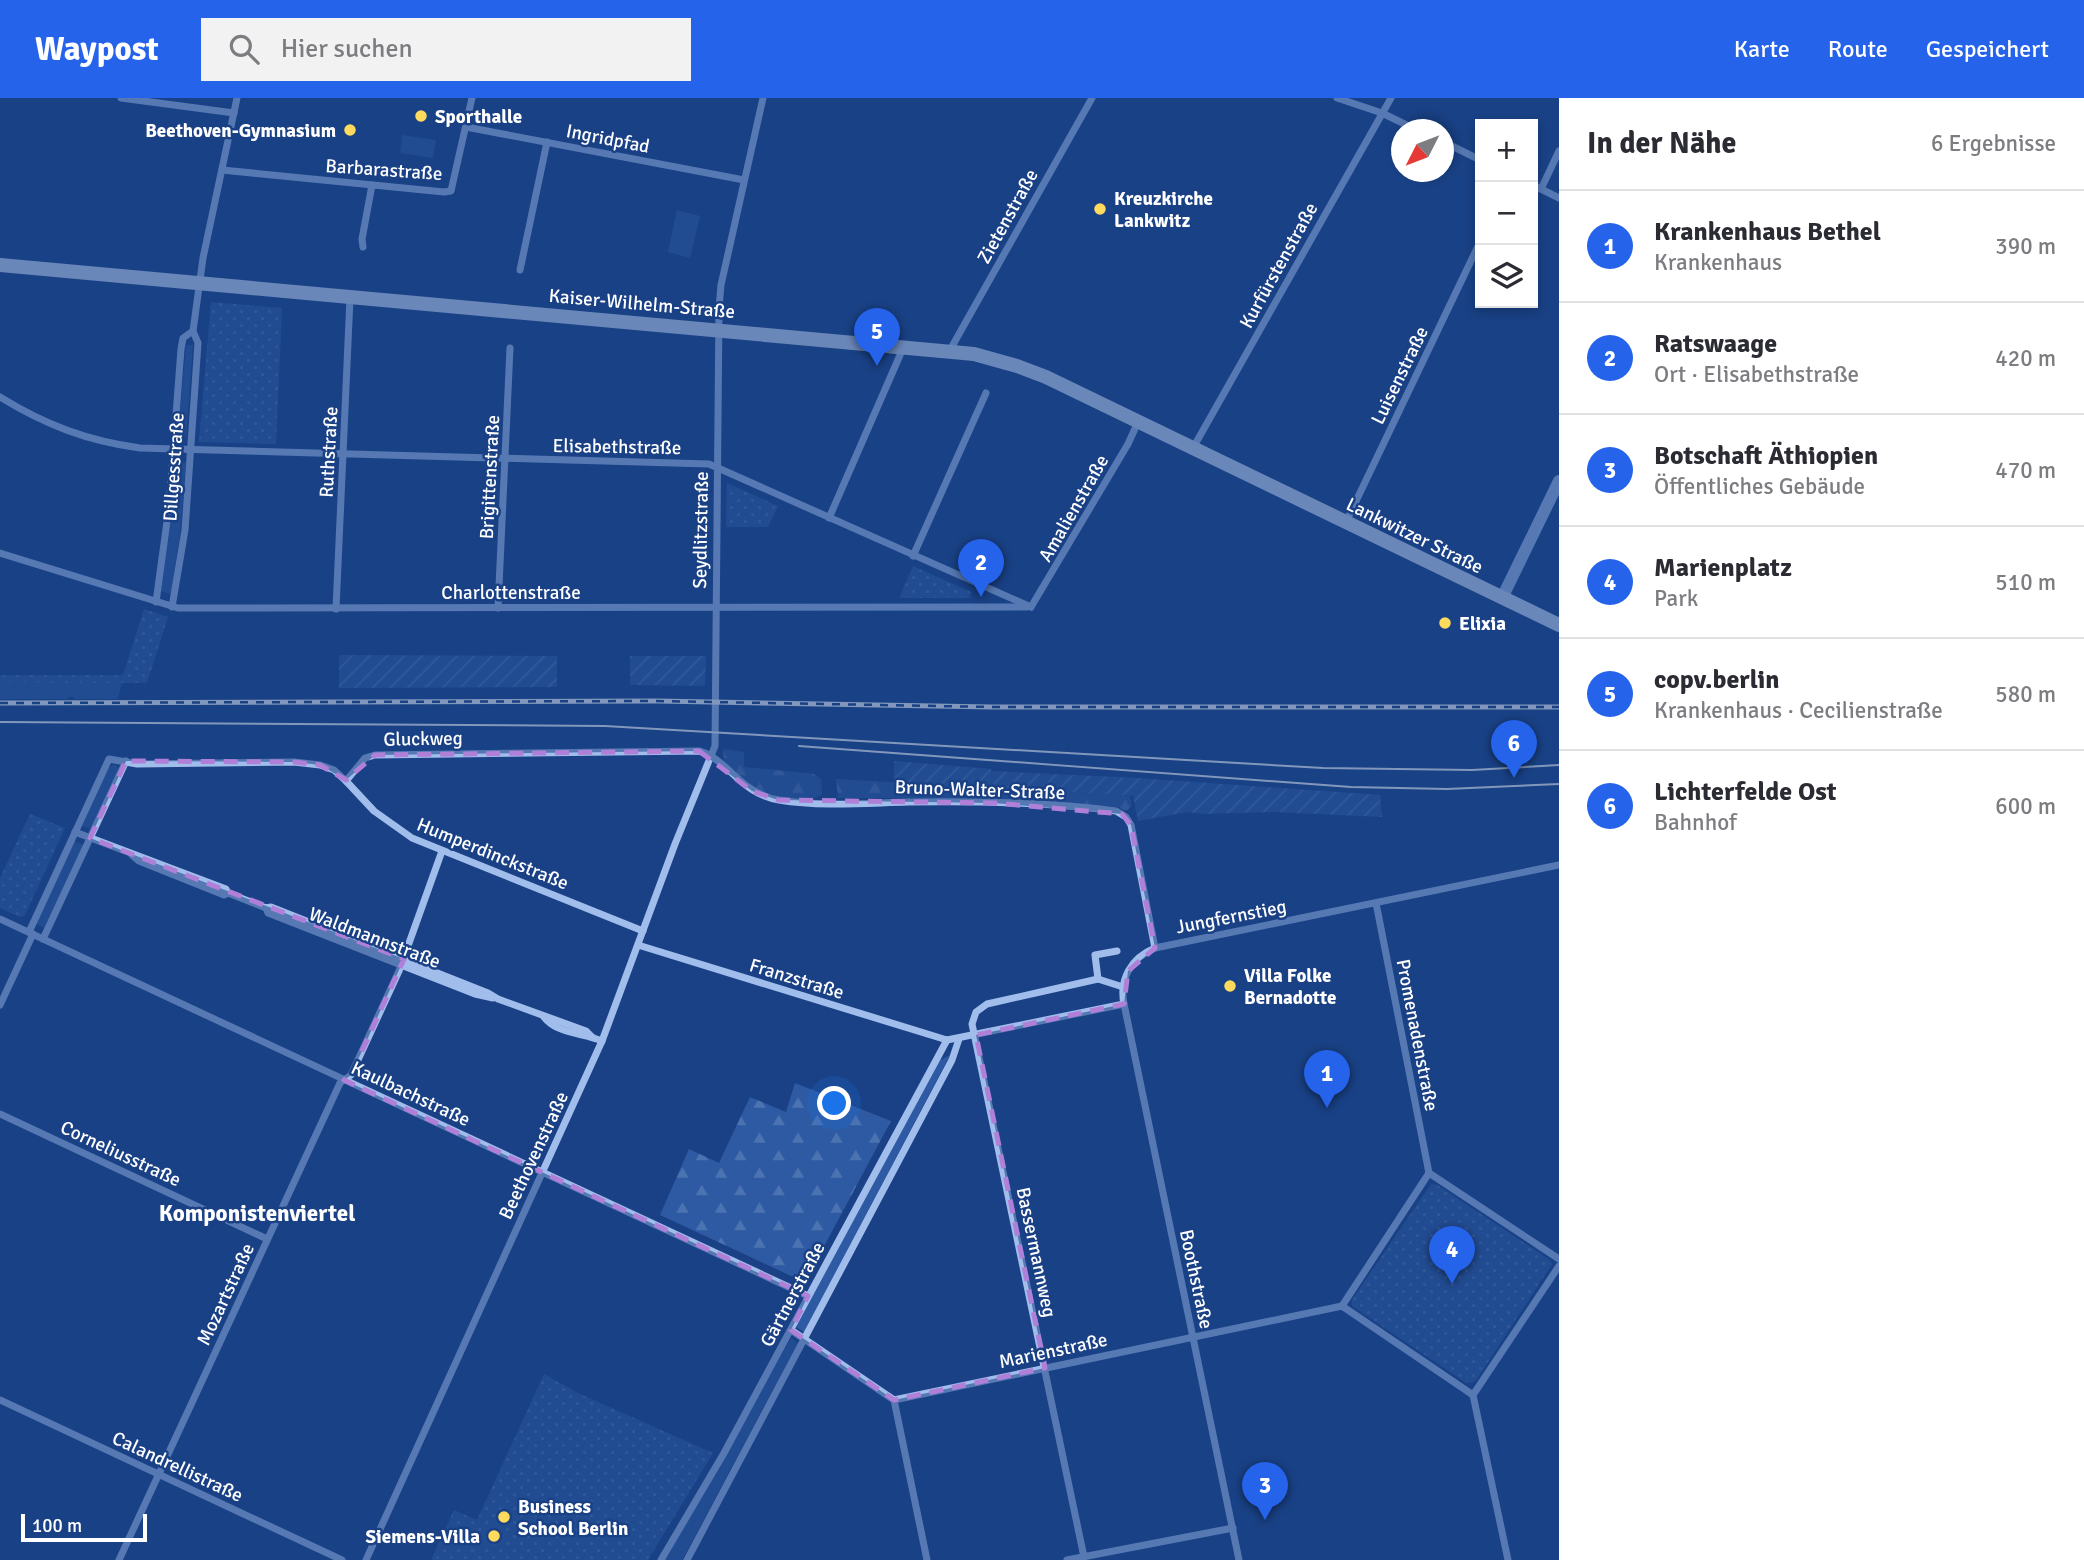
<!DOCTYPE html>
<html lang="de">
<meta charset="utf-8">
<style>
:root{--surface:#fff;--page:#f2f2f3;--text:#2b2b33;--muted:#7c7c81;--line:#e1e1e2;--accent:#2563eb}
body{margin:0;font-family:Signika,sans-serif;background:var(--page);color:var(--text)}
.controls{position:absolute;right:21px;top:21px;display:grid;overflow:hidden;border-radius:0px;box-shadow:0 4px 10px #0003}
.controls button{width:63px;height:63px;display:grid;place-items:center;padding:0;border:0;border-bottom:2px solid var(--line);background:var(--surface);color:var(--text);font:35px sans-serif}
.compass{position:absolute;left:1391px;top:21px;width:63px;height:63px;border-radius:50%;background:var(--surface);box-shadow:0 4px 10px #0003;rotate:228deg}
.scale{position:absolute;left:21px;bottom:18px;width:126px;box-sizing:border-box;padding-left:7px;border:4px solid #fff;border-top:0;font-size:19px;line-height:24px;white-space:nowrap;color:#fff;-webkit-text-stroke:5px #1a4185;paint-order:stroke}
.you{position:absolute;left:835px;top:1006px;width:24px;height:24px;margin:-18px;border:5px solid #fff;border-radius:50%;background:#1a73e8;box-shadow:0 0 0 10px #1a73e833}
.badge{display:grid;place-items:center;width:46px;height:46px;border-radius:50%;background:var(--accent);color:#fff;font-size:23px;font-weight:700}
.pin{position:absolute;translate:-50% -58px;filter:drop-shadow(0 2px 4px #0008)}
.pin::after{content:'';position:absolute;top:37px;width:24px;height:21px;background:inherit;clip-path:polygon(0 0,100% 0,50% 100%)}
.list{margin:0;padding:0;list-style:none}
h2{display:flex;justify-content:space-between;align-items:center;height:91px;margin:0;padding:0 28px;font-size:30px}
h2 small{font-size:23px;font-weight:400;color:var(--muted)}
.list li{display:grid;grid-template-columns:46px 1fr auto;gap:21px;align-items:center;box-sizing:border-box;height:112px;padding:0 28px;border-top:2px solid var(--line)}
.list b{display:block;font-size:26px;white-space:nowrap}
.list p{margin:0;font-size:23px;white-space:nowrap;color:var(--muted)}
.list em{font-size:23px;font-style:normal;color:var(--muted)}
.icon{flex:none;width:38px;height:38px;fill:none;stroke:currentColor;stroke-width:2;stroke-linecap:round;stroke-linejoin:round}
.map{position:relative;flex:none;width:1559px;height:1462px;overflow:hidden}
header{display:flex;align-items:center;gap:42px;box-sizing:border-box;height:98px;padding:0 35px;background:var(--accent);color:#fff}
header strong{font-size:33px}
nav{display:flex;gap:38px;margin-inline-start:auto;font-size:24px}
.search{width:490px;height:63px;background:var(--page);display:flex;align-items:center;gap:18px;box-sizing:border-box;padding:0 24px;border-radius:0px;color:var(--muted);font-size:26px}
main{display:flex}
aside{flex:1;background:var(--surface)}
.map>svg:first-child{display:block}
.grass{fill:#2d5aa3}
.forest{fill:url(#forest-firs)}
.park{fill:url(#park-dots)}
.garden{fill:url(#garden-furrows)}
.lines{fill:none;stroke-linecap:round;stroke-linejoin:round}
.minor{stroke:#a0bdec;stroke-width:7}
.tertiary{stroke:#a0bdec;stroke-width:12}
.secondary{stroke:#ccdcf9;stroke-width:14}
.tram{stroke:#fff;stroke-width:2}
.rail-casing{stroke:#fff;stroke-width:5}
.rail{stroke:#1a4185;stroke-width:2.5;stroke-dasharray:8;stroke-linecap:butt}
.marked{fill:none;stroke:#b080d9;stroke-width:5;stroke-dasharray:14 9;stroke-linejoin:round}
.poi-dot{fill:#fedb5c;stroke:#1a4185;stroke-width:2.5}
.labels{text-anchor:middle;stroke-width:5;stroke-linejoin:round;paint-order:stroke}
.poi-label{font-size:19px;font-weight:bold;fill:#fff;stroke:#1a4185;text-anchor:start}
.street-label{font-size:19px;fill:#fff;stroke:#1a4185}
.quarter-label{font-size:23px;font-weight:bold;fill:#fff;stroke:#1a4185}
</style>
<header>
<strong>Waypost</strong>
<div class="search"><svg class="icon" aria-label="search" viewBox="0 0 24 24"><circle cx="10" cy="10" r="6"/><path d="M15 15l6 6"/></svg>Hier suchen</div>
<nav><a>Karte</a><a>Route</a><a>Gespeichert</a></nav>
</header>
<main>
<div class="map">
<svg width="1559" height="1462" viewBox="0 0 1559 1462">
<defs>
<pattern id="forest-firs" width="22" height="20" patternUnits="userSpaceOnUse" patternTransform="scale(1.75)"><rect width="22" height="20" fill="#2d5aa3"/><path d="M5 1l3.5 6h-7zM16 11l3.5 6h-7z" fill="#4c73b1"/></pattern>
<pattern id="park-dots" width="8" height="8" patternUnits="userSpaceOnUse" patternTransform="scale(1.75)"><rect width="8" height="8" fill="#2d5aa3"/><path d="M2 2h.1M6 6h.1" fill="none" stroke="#4c73b1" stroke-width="1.8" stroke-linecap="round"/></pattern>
<pattern id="garden-furrows" width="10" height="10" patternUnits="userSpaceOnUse" patternTransform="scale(1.75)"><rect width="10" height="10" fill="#2d5aa3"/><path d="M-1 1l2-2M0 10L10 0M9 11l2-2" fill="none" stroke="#4c73b1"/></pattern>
</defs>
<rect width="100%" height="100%" fill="#1a4185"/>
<g class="grass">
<path d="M402 37 436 42 433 60 400 55Z"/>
<path d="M677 112 700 118 690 160 668 154Z"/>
<path d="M186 247H193L186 339H178Z"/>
<path d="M176 363 186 364 180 435 171 496 161 493 172 417Z"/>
<path d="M0 582 122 583 118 601H74V599H68V601H0Z"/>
<path d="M113 667H116L119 671 91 731 82 728 108 670Z"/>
<path d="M74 743 84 747 44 830 36 825Z"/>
<path d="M950 957 804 1234 796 1229 937 964Z"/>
<path d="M791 1240 798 1245 682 1462H665Z"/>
</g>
<g class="forest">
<path d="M723 651 744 654V669L814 676 821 681 822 696C816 701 809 700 801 700 763 701 751 688 724 664Z"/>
<path d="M836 681 1130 698 1132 708 1126 713 1118 709 977 700H838Z"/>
<path d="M795 985 891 1023 806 1182 802 1183 660 1117 689 1051 719 1065 750 999 786 1014Z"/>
</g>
<g class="park">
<path d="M211 204 282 210 276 346 199 344Z"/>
<path d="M727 385 778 408 768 429H726Z"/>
<path d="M913 468 971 494 970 500H899Z"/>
<path d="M144 511 168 519 147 585 0 584V577H123Z"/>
<path d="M30 716 65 730 25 817 20 819 0 810V780Z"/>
<path d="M1431 1086 1437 1087 1550 1162 1552 1166 1477 1281 1472 1285 1465 1284 1352 1208V1202Z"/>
<path d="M544 1276 578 1295 713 1355 648 1462H431L454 1412 477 1422Z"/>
</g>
<g class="garden">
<path d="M339 557 557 558V589L339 590Z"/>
<path d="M630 558H706L705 588 630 587Z"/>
<path d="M894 663 991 671V673L1138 680 1380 697 1382 719 1272 714 1204 716 1187 714 1138 723 1133 698 894 684Z"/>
</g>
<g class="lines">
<g class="minor">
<path d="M121 0 234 15"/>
<path d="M1337 0 1382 15 1417 32"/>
<path d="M466 29 744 82"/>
<path d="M1444 44 1480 62"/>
<path d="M222 72 444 94 451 93 472 0"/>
<path d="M1533 87 1559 100"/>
<path d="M1541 91 1559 53"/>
<path d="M363 149 362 141 372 87"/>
<path d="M520 172 547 44"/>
<path d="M950 252 1092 0"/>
<path d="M0 299C45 327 88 343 140 350L709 366 1031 509"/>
<path d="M1193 350 1391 0"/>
<path d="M829 420 904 248"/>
<path d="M1346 424 1480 144"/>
<path d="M0 455 178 510 1027 509"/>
<path d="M913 458 986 295"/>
<path d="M156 504 169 409 181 251 183 240 193 233"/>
<path d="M172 509 185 432 198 245 193 233 203 160 237 0"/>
<path d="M1031 509 1128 346 1138 324"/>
<path d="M498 510 510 250"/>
<path d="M336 511 350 200"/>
<path d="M346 683 365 660 375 657 699 653C727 660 740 696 779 702 821 709 866 705 908 704 977 703 1048 704 1116 713L1126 719 1131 727 1155 850"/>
<path d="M75 734 226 791 228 795 266 810 271 809 488 895 498 901 586 933 592 939"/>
<path d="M132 757 139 763 224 797 228 795"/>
<path d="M1376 805 1429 1075"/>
<path d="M266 810 268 815 475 896 493 900"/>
<path d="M0 821 808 1198"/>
<path d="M29 834 109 661 137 666 294 664 320 667 334 672 346 683 374 713 412 740 643 833"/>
<path d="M43 841 126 663"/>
<path d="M638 847 947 942 1124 906"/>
<path d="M1098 881 1123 889"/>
<path d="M0 907 33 836"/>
<path d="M544 919C557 936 584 935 602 943"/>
<path d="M0 1016 267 1141"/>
<path d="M1429 1075 1559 1161"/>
<path d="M1342 1208 1429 1075"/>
<path d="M1342 1208 1473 1297"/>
<path d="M791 1232 894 1302"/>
<path d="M1473 1297 1508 1462"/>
<path d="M1473 1297 1559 1168"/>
<path d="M0 1302 342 1462"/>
<path d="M894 1302 1342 1208"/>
<path d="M894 1302 927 1462"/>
<path d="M1084 1459 972 926 976 914 987 906 1098 881 1095 857 1117 853"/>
<path d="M119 1462 340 985 351 977 399 873 442 753"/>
<path d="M366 1462 602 943 675 746 715 648 719 210 721 187 763 0"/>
<path d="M661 1462 724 1355 947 942"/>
<path d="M687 1462 952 962 959 941"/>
<path d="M1067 1462 1233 1430"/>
<path d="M1239 1462 1124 906C1119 881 1131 860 1155 850L1559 767"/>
</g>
<path class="tertiary" d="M1502 500 1559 383"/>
<path class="secondary" d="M0 167 974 256 1017 268 1046 279 1559 527"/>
<g class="tram">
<path d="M0 624 605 628 1323 670 1472 672 1559 667"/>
<path d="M799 648 1351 689 1447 691 1559 686"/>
</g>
<defs>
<path id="rail" d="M0 605 657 603 992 609H1559"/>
</defs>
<use href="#rail" class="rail-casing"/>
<use href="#rail" class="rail"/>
</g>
<path d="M0 0H1559V1462H0ZM699 653 752 693 778 702 994 705 1122 716 1131 727 1155 850 1128 873 1124 906 976 937 1045 1270 894 1302 791 1232 808 1198 344 982 351 977 404 861 90 740 126 663 294 664 320 667 346 682 375 657Z" fill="#1a4185" fill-opacity=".55" fill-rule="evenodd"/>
<path class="marked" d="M699 653 752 693 778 702 994 705 1122 716 1131 727 1155 850 1128 873 1124 906 976 937 1045 1270 894 1302 791 1232 808 1198 344 982 351 977 404 861 90 740 126 663 294 664 320 667 346 682 375 657Z"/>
<g class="poi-dot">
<circle cx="421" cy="18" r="7"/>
<circle cx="350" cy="32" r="7"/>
<circle cx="1100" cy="111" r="7"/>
<circle cx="1445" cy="525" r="7"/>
<circle cx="1230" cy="888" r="7"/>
<circle cx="504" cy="1419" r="7"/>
<circle cx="494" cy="1438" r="7"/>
</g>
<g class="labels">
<g class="poi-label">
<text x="435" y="25">Sporthalle</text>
<text x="336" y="39" text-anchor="end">Beethoven-Gymnasium</text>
<text x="1114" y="107">Kreuzkirche<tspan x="1114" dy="22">Lankwitz</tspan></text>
<text x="1459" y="532">Elixia</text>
<text x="1244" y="884">Villa Folke<tspan x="1244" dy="22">Bernadotte</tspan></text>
<text x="518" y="1415">Business<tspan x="518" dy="22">School Berlin</tspan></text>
<text x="480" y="1445" text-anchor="end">Siemens-Villa</text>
</g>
<g class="street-label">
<text transform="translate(608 40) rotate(11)" y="7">Ingridpfad</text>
<text transform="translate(384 71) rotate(4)" y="7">Barbarastraße</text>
<text transform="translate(1007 118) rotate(-61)" y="7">Zietenstraße</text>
<text transform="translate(1278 167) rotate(-61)" y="7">Kurfürstenstraße</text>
<text transform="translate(642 205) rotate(5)" y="7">Kaiser-Wilhelm-Straße</text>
<text transform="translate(1399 277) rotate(-64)" y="7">Luisenstraße</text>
<text transform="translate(617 348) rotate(1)" y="7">Elisabethstraße</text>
<text transform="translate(328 354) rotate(-87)" y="7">Ruthstraße</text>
<text transform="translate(173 369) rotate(-86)" y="7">Dillgesstraße</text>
<text transform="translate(489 379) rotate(-87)" y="7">Brigittenstraße</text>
<text transform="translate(1073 410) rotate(-60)" y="7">Amalienstraße</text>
<text transform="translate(700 432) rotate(-89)" y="7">Seydlitzstraße</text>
<text transform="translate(1415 437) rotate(26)" y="7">Lankwitzer Straße</text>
<text x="511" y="501">Charlottenstraße</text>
<text transform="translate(423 640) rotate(-1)" y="7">Gluckweg</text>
<text transform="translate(980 691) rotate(2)" y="7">Bruno-Walter-Straße</text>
<text transform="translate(493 755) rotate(22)" y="7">Humperdinckstraße</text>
<text transform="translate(1231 818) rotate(-11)" y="7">Jungfernstieg</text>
<text transform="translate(375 839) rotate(21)" y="7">Waldmannstraße</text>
<text transform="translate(797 880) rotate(17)" y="7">Franzstraße</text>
<text transform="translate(1418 937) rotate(79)" y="7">Promenadenstraße</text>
<text transform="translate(411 995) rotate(25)" y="7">Kaulbachstraße</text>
<text transform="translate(121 1055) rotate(25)" y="7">Corneliusstraße</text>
<text transform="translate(533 1057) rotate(-65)" y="7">Beethovenstraße</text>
<text transform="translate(1037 1154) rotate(78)" y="7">Bassermannweg</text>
<text transform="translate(1197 1181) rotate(78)" y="7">Boothstraße</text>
<text transform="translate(225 1196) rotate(-65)" y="7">Mozartstraße</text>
<text transform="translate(792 1196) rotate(-62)" y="7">Gärtnerstraße</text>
<text transform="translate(1053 1252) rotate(-12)" y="7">Marienstraße</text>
<text transform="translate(178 1368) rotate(25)" y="7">Calandrellistraße</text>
</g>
<g class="quarter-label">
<text x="257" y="1123">Komponistenviertel</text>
</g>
</g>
</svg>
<div class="controls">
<button>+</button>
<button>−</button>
<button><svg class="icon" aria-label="layers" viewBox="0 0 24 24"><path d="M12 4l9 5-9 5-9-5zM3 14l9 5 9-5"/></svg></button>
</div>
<svg class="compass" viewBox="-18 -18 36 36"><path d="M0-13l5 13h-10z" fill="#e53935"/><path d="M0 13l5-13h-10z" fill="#7c7c81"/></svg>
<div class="scale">100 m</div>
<div class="you"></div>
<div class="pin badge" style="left:1327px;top:1010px">1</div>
<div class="pin badge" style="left:981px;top:499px">2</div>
<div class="pin badge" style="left:1265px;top:1422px">3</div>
<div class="pin badge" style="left:1452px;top:1186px">4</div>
<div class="pin badge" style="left:877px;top:268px">5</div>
<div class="pin badge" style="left:1514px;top:680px">6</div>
</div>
<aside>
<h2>In der Nähe<small>6 Ergebnisse</small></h2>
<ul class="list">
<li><span class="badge">1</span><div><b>Krankenhaus Bethel</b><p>Krankenhaus</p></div><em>390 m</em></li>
<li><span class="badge">2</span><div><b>Ratswaage</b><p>Ort · Elisabethstraße</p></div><em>420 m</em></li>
<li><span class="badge">3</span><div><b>Botschaft Äthiopien</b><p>Öffentliches Gebäude</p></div><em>470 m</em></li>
<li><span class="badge">4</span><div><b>Marienplatz</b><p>Park</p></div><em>510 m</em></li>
<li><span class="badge">5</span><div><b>copv.berlin</b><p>Krankenhaus · Cecilienstraße</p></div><em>580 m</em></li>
<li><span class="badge">6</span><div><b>Lichterfelde Ost</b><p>Bahnhof</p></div><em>600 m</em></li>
</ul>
</aside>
</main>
